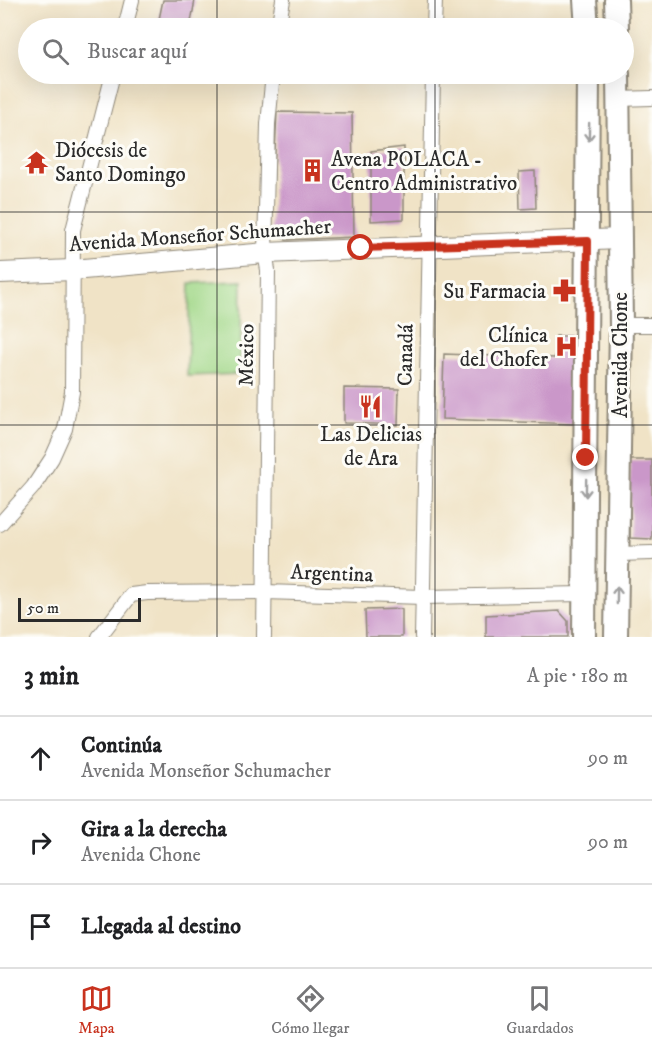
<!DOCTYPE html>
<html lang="es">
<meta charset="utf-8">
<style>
:root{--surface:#fff;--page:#f2f2f2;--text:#202124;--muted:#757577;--line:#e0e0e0;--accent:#c8321e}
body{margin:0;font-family:"IM FELL DW Pica",serif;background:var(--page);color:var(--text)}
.scale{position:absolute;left:18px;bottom:15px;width:123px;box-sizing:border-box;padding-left:6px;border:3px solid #2b2b2b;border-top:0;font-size:16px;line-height:21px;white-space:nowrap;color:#2b2b2b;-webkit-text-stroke:4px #fdfcf7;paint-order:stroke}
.stop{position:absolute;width:18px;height:18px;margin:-14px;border:4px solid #c8321e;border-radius:50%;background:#fff}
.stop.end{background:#c8321e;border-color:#fff;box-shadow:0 2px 6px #0008}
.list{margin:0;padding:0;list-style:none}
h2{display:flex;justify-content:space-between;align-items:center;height:78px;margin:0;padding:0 24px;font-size:26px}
h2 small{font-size:20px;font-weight:400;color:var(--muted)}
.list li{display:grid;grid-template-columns:39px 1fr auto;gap:18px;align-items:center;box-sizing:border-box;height:84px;padding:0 24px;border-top:2px solid var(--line)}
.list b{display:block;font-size:22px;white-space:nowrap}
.list p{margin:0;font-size:20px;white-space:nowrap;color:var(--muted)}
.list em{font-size:20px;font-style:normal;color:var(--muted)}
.icon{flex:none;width:33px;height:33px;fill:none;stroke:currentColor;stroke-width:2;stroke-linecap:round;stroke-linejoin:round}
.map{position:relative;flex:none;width:652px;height:637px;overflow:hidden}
.search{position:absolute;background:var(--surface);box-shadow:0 6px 24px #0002;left:18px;right:18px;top:18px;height:66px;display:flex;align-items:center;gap:15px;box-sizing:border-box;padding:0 21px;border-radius:33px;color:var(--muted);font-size:22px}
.sheet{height:330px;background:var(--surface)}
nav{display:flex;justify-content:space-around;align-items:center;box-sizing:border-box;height:84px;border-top:2px solid var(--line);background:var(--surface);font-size:16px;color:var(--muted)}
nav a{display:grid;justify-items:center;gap:3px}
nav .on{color:var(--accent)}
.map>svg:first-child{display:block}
.pitch{fill:#a2d889;stroke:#66825a;stroke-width:1.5}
.building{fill:#ca97c9}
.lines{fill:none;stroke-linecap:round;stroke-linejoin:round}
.street-casing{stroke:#8e8778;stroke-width:16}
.secondary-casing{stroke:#8e8778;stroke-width:22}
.primary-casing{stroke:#8e8778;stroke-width:26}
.street{stroke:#fff;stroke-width:14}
.secondary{stroke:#fff;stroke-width:20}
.primary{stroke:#fff;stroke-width:22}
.oneway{stroke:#a0a0a0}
.route{stroke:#c8321e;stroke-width:8}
.grid{fill:none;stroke:#2b2b2b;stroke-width:1.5;stroke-opacity:0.55}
.labels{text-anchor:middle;stroke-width:6;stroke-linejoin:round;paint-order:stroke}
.poi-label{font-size:21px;fill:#2b2b2b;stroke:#fdfcf7;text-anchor:start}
.street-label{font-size:21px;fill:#2b2b2b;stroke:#fdfcf7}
</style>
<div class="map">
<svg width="652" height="637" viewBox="0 0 652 637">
<rect width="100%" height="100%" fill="#fdfcf7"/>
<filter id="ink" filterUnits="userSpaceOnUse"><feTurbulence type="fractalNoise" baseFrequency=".0167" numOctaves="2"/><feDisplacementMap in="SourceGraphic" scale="12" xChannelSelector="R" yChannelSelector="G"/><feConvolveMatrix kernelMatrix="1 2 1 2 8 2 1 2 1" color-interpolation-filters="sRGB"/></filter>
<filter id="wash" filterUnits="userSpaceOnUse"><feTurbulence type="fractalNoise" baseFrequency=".008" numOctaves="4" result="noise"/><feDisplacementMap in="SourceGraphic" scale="24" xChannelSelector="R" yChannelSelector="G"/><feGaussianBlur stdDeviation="1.35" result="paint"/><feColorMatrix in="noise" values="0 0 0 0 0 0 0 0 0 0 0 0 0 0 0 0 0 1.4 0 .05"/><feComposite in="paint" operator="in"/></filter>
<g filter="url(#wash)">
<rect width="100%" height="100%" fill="#f0e3c6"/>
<path class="pitch" d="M242 281 240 374 187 376 190 283Z"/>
<g id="blocks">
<g class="building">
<path d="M163 0H195L190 28 158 24Z"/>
<path d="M277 112 352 113 354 237 286 240 271 230Z"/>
<path d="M404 147V219L371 221V151Z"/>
<path d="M535 171 536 208 520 209 519 172Z"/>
<path d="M556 336H576L573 424 442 419 444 354 555 358Z"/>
<path d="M344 388 399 389 398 425 344 423Z"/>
<path d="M630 460H652V539L630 538Z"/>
<path d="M402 609V637H366L365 610Z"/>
<path d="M559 611 568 621V637H486V615Z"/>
</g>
</g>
</g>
<g filter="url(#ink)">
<use href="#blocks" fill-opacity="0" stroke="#8e8778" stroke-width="1.5"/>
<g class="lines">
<defs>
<g id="street">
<path d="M125 28 132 0"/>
<path d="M278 28 283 0"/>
<path d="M434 28 435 0"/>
<path d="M618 99 652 98"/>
<path d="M621 325H652"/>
<path d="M0 524 33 487 52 458 65 429 72 392 73 230 113 74"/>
<path d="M618 554 652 553"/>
<path d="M99 637 131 595 147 593 265 592 423 597 584 594"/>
<path d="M264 637 268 270 265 253 268 124 273 74"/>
<path d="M422 637 433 74"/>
</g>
<path id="secondary" d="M0 273 72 270 265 253 620 239"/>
<g id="primary">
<path d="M585 0 587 28"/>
<path d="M616 0 617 28"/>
<path d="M584 637 588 74"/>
<path d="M616 637 621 325 618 74"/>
</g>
</defs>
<use href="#street" class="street-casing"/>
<use href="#secondary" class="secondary-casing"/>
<use href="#primary" class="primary-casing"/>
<use href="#street" class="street"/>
<use href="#secondary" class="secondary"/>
<use href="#primary" class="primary"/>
</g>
<defs><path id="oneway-shaft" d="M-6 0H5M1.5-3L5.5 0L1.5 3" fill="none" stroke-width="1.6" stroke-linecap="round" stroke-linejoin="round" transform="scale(1.5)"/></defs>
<g class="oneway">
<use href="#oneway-shaft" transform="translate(589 132) rotate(91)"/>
<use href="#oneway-shaft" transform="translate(586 488) rotate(91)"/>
<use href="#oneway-shaft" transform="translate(617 595) rotate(-89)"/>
</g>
</g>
<g class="lines" filter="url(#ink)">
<path class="route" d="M361 248 588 241 586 458"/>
</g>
<path class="grid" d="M217 0V28M435 0V28M217 74V637M435 74V637M0 212H652M0 425H652"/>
<defs>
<symbol id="temple-bare" viewBox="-9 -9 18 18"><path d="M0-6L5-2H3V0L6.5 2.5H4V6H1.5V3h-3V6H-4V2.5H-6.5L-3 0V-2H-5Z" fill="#c8321e" stroke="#fdfcf7" stroke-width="2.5" paint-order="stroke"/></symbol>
<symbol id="building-bare" viewBox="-9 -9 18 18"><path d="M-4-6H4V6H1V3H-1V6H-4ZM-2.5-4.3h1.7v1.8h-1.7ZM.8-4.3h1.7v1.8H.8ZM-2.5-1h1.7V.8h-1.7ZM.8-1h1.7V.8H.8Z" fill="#c8321e" stroke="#fdfcf7" stroke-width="2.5" paint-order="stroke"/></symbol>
<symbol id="pharmacy-bare" viewBox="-9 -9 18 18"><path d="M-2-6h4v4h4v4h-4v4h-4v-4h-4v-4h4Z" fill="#c8321e" stroke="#fdfcf7" stroke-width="2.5" paint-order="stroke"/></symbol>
<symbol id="hospital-bare" viewBox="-9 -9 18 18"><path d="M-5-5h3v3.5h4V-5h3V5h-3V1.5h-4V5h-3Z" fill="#c8321e" stroke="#fdfcf7" stroke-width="2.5" paint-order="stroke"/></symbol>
<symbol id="restaurant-bare" viewBox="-9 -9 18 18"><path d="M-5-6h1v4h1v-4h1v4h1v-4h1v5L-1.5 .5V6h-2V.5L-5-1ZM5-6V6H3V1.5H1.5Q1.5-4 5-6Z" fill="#c8321e" stroke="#fdfcf7" stroke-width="2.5" paint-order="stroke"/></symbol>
</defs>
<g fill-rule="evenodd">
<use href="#temple-bare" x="20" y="146" width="33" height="33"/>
<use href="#building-bare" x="296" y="154" width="33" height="33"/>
<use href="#pharmacy-bare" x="548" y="274" width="33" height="33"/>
<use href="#hospital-bare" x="550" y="330" width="33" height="33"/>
<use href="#restaurant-bare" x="354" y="390" width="33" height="33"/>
</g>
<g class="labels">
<g class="poi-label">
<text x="55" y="157">Diócesis de<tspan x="55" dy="24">Santo Domingo</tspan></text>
<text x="331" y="166">Avena POLACA -<tspan x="331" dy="24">Centro Administrativo</tspan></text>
<text x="546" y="298" text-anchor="end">Su Farmacia</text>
<text x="548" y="342" text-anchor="end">Clínica<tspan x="548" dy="24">del Chofer</tspan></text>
<text x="371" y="441" text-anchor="middle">Las Delicias<tspan x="371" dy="24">de Ara</tspan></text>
</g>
<g class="street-label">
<text transform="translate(200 235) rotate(-4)" y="7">Avenida Monseñor Schumacher</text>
<text transform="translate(246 355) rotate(-89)" y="7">México</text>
<text transform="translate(405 355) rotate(-89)" y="7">Canadá</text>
<text transform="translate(620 355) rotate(-90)" y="7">Avenida Chone</text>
<text transform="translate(332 573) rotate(2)" y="7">Argentina</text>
</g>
</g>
</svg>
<div class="scale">50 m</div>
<div class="stop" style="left:361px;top:248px"></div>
<div class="stop end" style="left:586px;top:458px"></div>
<div class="search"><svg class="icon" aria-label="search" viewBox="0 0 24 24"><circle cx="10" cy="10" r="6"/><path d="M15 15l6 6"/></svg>Buscar aquí</div>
</div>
<section class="sheet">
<h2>3 min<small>A pie · 180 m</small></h2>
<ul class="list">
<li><svg class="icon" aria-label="ahead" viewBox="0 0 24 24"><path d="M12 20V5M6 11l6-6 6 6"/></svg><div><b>Continúa</b><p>Avenida Monseñor Schumacher</p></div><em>90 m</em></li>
<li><svg class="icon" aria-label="right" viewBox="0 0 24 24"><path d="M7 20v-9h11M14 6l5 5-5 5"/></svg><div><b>Gira a la derecha</b><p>Avenida Chone</p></div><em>90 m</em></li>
<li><svg class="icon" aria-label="arrive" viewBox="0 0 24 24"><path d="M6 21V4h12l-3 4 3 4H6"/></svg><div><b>Llegada al destino</b></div></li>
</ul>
</section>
<nav>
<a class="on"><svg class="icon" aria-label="map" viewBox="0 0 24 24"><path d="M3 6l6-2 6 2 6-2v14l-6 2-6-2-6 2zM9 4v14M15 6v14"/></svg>Mapa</a>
<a><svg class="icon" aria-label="directions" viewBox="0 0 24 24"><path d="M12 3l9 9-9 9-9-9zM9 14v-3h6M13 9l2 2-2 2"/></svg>Cómo llegar</a>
<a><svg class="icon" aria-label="saved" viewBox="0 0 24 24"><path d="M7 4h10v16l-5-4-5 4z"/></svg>Guardados</a>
</nav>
